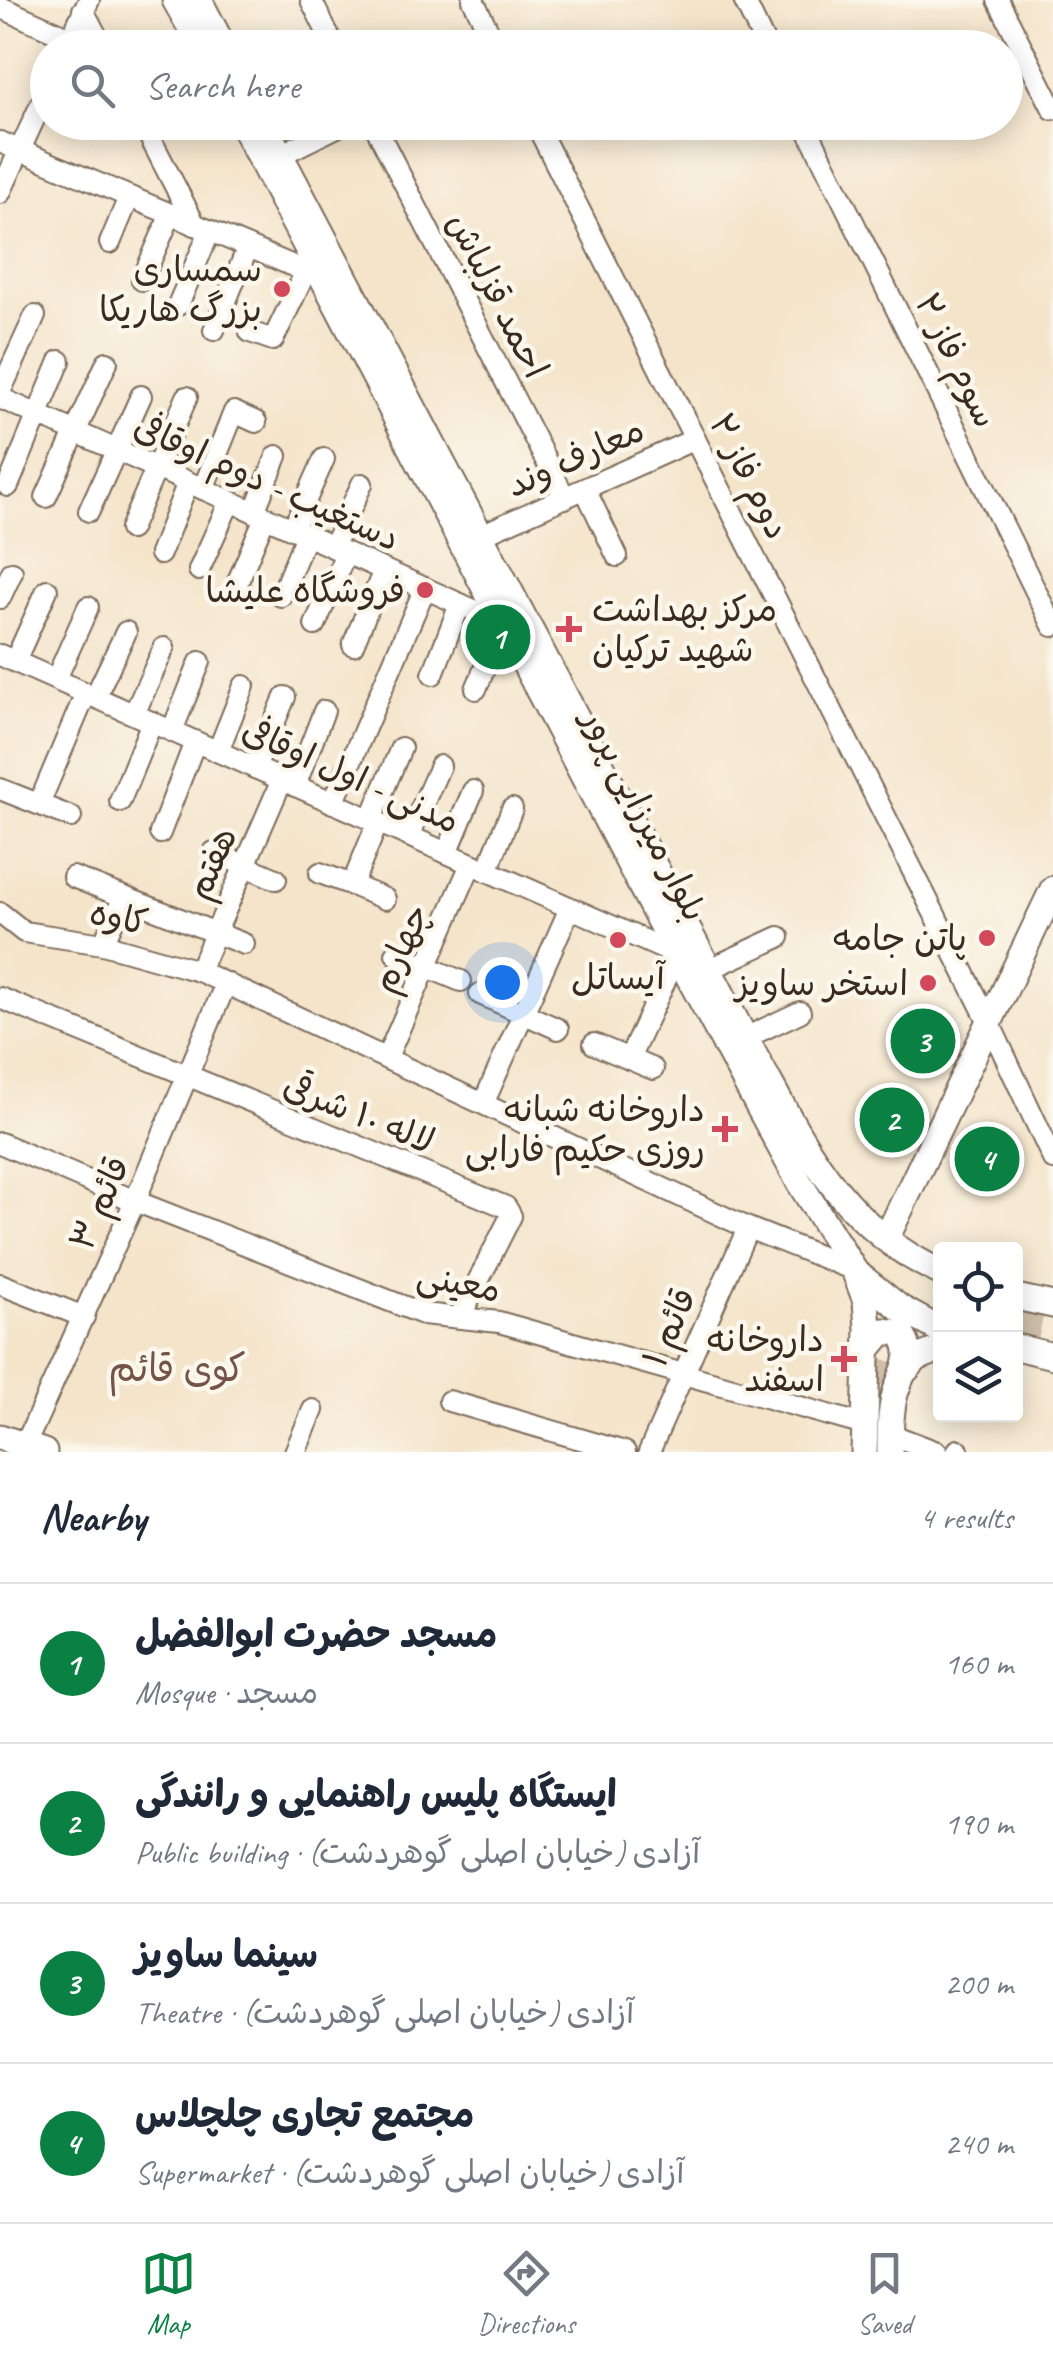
<!DOCTYPE html>
<meta charset="utf-8">
<style>
:root{--surface:#fff;--page:#f6f6f7;--text:#1f2937;--muted:#747a83;--line:#e0e1e3;--accent:#0b8043}
body{margin:0;font-family:Caveat,"Playpen Sans Arabic",sans-serif;background:var(--page);color:var(--text)}
.controls{position:absolute;right:30px;bottom:30px;display:grid;overflow:hidden;border-radius:10px;box-shadow:0 5px 25px #0003}
.controls button{width:90px;height:90px;display:grid;place-items:center;padding:0;border:0;border-bottom:2px solid var(--line);background:var(--surface);color:var(--text);font:50px sans-serif}
.you{position:absolute;left:502px;top:982px;width:35px;height:35px;margin:-25px;border:8px solid #fff;border-radius:50%;background:#1a73e8;box-shadow:0 0 0 15px #1a73e833}
.badge{display:grid;place-items:center;width:65px;height:65px;border-radius:50%;background:var(--accent);color:#fff;font-size:32px;font-weight:700}
.pin{position:absolute;translate:-50% -50%;border:5px solid #fff;box-shadow:0 2px 10px #0006}
.list{margin:0;padding:0;list-style:none}
h2{display:flex;justify-content:space-between;align-items:center;height:130px;margin:0;padding:0 40px;font-size:42px}
h2 small{font-size:32px;font-weight:400;color:var(--muted)}
.list li{display:grid;grid-template-columns:65px 1fr auto;gap:30px;align-items:center;box-sizing:border-box;height:160px;padding:0 40px;border-top:2px solid var(--line)}
.list b{display:block;font-size:38px;white-space:nowrap}
.list p{margin:0;font-size:32px;white-space:nowrap;color:var(--muted)}
.list em{font-size:32px;font-style:normal;color:var(--muted)}
.icon{flex:none;width:55px;height:55px;fill:none;stroke:currentColor;stroke-width:2;stroke-linecap:round;stroke-linejoin:round}
.map{position:relative;flex:none;width:1053px;height:1452px;overflow:hidden}
.search{position:absolute;background:var(--surface);box-shadow:0 5px 25px #0003;left:30px;right:30px;top:30px;height:110px;display:flex;align-items:center;gap:25px;box-sizing:border-box;padding:0 35px;border-radius:55px;color:var(--muted);font-size:38px}
.sheet{height:770px;background:var(--surface)}
nav{display:flex;justify-content:space-around;align-items:center;box-sizing:border-box;height:140px;border-top:2px solid var(--line);background:var(--surface);font-size:28px;color:var(--muted)}
nav a{display:grid;justify-items:center;gap:5px}
nav .on{color:var(--accent)}
.map>svg:first-child{display:block}
.lines{fill:none;stroke-linecap:round;stroke-linejoin:round}
.major-tunnel{stroke:#cfbfa8;stroke-width:25;stroke-dasharray:25 12;stroke-linecap:butt}
.minor-casing{stroke:#7c6b5a;stroke-width:24}
.major-casing{stroke:#7c6b5a;stroke-width:29}
.minor{stroke:#fff;stroke-width:20}
.major{stroke:#fff;stroke-width:25}
.poi-dot{fill:#d1495b;stroke:#fbf7ec;stroke-width:4}
.labels{text-anchor:middle;stroke-width:9;stroke-linejoin:round;paint-order:stroke}
.poi-label{font-size:35px;fill:#3b2a1e;stroke:#fbf7ec;text-anchor:end}
.street-label{font-size:35px;fill:#3b2a1e;stroke:#fbf7ec}
.neighbourhood-label{font-size:38px;fill:#745449;stroke:#fbf7ec}
</style>
<div class="map">
<svg width="1053" height="1452" viewBox="0 0 1053 1452">
<rect width="100%" height="100%" fill="#fbf7ec"/>
<filter id="ink" filterUnits="userSpaceOnUse"><feTurbulence type="fractalNoise" baseFrequency=".01" numOctaves="2"/><feDisplacementMap in="SourceGraphic" scale="20" xChannelSelector="R" yChannelSelector="G"/><feConvolveMatrix kernelMatrix="1 2 1 2 8 2 1 2 1" color-interpolation-filters="sRGB"/></filter>
<filter id="wash" filterUnits="userSpaceOnUse"><feTurbulence type="fractalNoise" baseFrequency=".0048" numOctaves="4" result="noise"/><feDisplacementMap in="SourceGraphic" scale="40" xChannelSelector="R" yChannelSelector="G"/><feGaussianBlur stdDeviation="2.25" result="paint"/><feColorMatrix in="noise" values="0 0 0 0 0 0 0 0 0 0 0 0 0 0 0 0 0 1.4 0 .05"/><feComposite in="paint" operator="in"/></filter>
<g filter="url(#wash)">
<rect width="100%" height="100%" fill="#f4e4ca"/>
</g>
<g filter="url(#ink)">
<g class="lines">
<g class="major-tunnel">
<path d="M1016 1324 1053 1332"/>
<path d="M881 1422C882 1387 881 1343 917 1325"/>
</g>
<defs>
<g id="minor">
<path d="M311 0 335 48"/>
<path d="M473 0 497 48"/>
<path d="M744 0 767 48"/>
<path d="M998 0 1053 109"/>
<path d="M0 7 70 38"/>
<path d="M83 10 103 48"/>
<path d="M66 48 89 0"/>
<path d="M142 122 195 225"/>
<path d="M373 122 565 498"/>
<path d="M535 122 988 1020 1053 1159"/>
<path d="M804 122 1053 626"/>
<path d="M0 142 324 279"/>
<path d="M280 155 347 122"/>
<path d="M0 193 48 89"/>
<path d="M110 243 129 197"/>
<path d="M142 280 171 214"/>
<path d="M178 305 210 231"/>
<path d="M214 330 248 247"/>
<path d="M250 332 273 340 306 271"/>
<path d="M0 392 35 316"/>
<path d="M0 398 507 625"/>
<path d="M8 486 60 361"/>
<path d="M203 489 234 412 256 422"/>
<path d="M585 489 617 556"/>
<path d="M46 497 107 362"/>
<path d="M89 511 141 396"/>
<path d="M254 512 277 456"/>
<path d="M130 529 187 397"/>
<path d="M293 529 324 459"/>
<path d="M481 535 695 439"/>
<path d="M333 547 362 484"/>
<path d="M160 554 188 482"/>
<path d="M199 570 230 501"/>
<path d="M236 586 265 517"/>
<path d="M281 596 306 535"/>
<path d="M0 598 12 572"/>
<path d="M315 625 346 553"/>
<path d="M353 645 384 570"/>
<path d="M0 655 677 955 629 1059"/>
<path d="M15 661 47 590"/>
<path d="M433 674 460 604"/>
<path d="M56 679 88 607"/>
<path d="M476 689 503 624"/>
<path d="M95 697 126 632"/>
<path d="M134 714 164 648"/>
<path d="M172 731 200 662"/>
<path d="M218 751 244 686"/>
<path d="M255 768 285 697"/>
<path d="M295 786 324 711"/>
<path d="M0 789 71 817"/>
<path d="M120 801 152 722"/>
<path d="M333 803 425 588"/>
<path d="M39 804 86 693"/>
<path d="M371 819 401 748"/>
<path d="M160 833 195 742"/>
<path d="M409 836 440 766"/>
<path d="M214 852 276 879"/>
<path d="M447 853 473 791"/>
<path d="M487 871 512 809"/>
<path d="M320 873 352 885 378 822"/>
<path d="M73 877 244 944"/>
<path d="M352 885 385 899"/>
<path d="M0 913 24 932 103 944 199 971 748 1228 854 1270"/>
<path d="M103 944 124 897"/>
<path d="M396 954 461 981"/>
<path d="M710 969 779 937"/>
<path d="M199 971 282 780"/>
<path d="M480 994 558 1029"/>
<path d="M0 998 506 1207 511 1216 461 1315"/>
<path d="M745 1038 800 1012"/>
<path d="M594 1044 653 1069"/>
<path d="M387 1057 471 864"/>
<path d="M484 1102 570 908"/>
<path d="M0 1143 135 1201 423 1314 499 1322 864 1425"/>
<path d="M0 1284 84 1317"/>
<path d="M449 1401 625 1452"/>
<path d="M890 1434 937 1452"/>
<path d="M22 1452 135 1201 226 983"/>
<path d="M295 1452 313 1410"/>
<path d="M649 1452 748 1228"/>
<path d="M957 1452 958 1450"/>
</g>
<g id="major">
<path d="M175 0 202 48"/>
<path d="M199 0 224 48"/>
<path d="M241 122 677 955 799 1182 854 1270 866 1301 868 1329 864 1452"/>
<path d="M263 122 745 1038C798 1132 836 1225 940 1272"/>
<path d="M886 1239 1053 889"/>
<path d="M858 1274 900 1308 940 1330"/>
<path d="M1016 1297 1053 1305"/>
<path d="M1016 1347 1053 1356"/>
<path d="M868 1349 883 1331 900 1333C918 1353 901 1373 895 1394 890 1412 890 1434 890 1452"/>
<path d="M906 1370 917 1358 940 1349"/>
<path d="M0 1437 44 1452"/>
</g>
</defs>
<use href="#minor" class="minor-casing"/>
<use href="#major" class="major-casing"/>
<use href="#minor" class="minor"/>
<use href="#major" class="major"/>
</g>
</g>
<g class="poi-dot">
<circle cx="282" cy="289" r="10"/>
<circle cx="425" cy="590" r="10"/>
<path d="M564 614h10v10h10v10h-10v10h-10v-10h-10v-10h10z"/>
<circle cx="987" cy="938" r="10"/>
<circle cx="618" cy="940" r="10"/>
<circle cx="928" cy="983" r="10"/>
<path d="M720 1114h10v10h10v10h-10v10h-10v-10h-10v-10h10z"/>
<path d="M839 1344h10v10h10v10h-10v10h-10v-10h-10v-10h10z"/>
</g>
<g class="labels">
<g class="poi-label">
<text x="262" y="281">سمساری<tspan x="262" dy="40">بزرگ هاریکا</tspan></text>
<text x="405" y="602">فروشگاه علیشا</text>
<text x="592" y="621" text-anchor="start">مرکز بهداشت<tspan x="592" dy="40">شهید ترکیان</tspan></text>
<text x="967" y="950">پاتن جامه</text>
<text x="618" y="989" text-anchor="middle">آیساتل</text>
<text x="908" y="995">استخر ساویز</text>
<text x="705" y="1121">داروخانه شبانه<tspan x="705" dy="40">روزی حکیم فارابی</tspan></text>
<text x="824" y="1351">داروخانه<tspan x="824" dy="40">اسفند</tspan></text>
</g>
<g class="street-label">
<text transform="translate(498 295) rotate(63)" y="12">احمد قزلباش</text>
<text transform="translate(957 360) rotate(64)" y="12">سوم فاز ۲</text>
<text transform="translate(575 457) rotate(-24)" y="12">معارف وند</text>
<text transform="translate(750 476) rotate(63)" y="12">دوم فاز ۲</text>
<text transform="translate(267 482) rotate(24)" y="12">دستغیب - دوم اوقافی</text>
<text transform="translate(351 775) rotate(24)" y="12">مدنی - اول اوقافی</text>
<text transform="translate(645 815) rotate(63)" y="12">بلوار میرزایی پرور</text>
<text transform="translate(211 863) rotate(-66)" y="12">هفتم</text>
<text transform="translate(119 917) rotate(12)" y="12">کاوه</text>
<text transform="translate(400 948) rotate(-66)" y="12">چهارم</text>
<text transform="translate(359 1113) rotate(22)" y="12">لاله ۱۰ شرقی</text>
<text transform="translate(99 1203) rotate(-66)" y="12">قائم ۳</text>
<text transform="translate(459 1282) rotate(11)" y="12">معینی</text>
<text transform="translate(669 1327) rotate(-66)" y="12">قائم ۱</text>
</g>
<g class="neighbourhood-label">
<text x="177" y="1381">کوی قائم</text>
</g>
</g>
</svg>
<div class="controls">
<button><svg class="icon" aria-label="locate" viewBox="0 0 24 24"><circle cx="12" cy="12" r="6"/><path d="M12 2v4M12 18v4M2 12h4M18 12h4"/></svg></button>
<button><svg class="icon" aria-label="layers" viewBox="0 0 24 24"><path d="M12 4l9 5-9 5-9-5zM3 14l9 5 9-5"/></svg></button>
</div>
<div class="you"></div>
<div class="pin badge" style="left:498px;top:637px">1</div>
<div class="pin badge" style="left:892px;top:1120px">2</div>
<div class="pin badge" style="left:923px;top:1041px">3</div>
<div class="pin badge" style="left:987px;top:1159px">4</div>
<div class="search"><svg class="icon" aria-label="search" viewBox="0 0 24 24"><circle cx="10" cy="10" r="6"/><path d="M15 15l6 6"/></svg>Search here</div>
</div>
<section class="sheet">
<h2>Nearby<small>4 results</small></h2>
<ul class="list">
<li><span class="badge">1</span><div><b>مسجد حضرت ابوالفضل</b><p>Mosque · مسجد</p></div><em>160 m</em></li>
<li><span class="badge">2</span><div><b>ایستگاه پلیس راهنمایی و رانندگی</b><p>Public building · آزادی (خیابان اصلی گوهردشت)</p></div><em>190 m</em></li>
<li><span class="badge">3</span><div><b>سینما ساویز</b><p>Theatre · آزادی (خیابان اصلی گوهردشت)</p></div><em>200 m</em></li>
<li><span class="badge">4</span><div><b>مجتمع تجاری چلچلاس</b><p>Supermarket · آزادی (خیابان اصلی گوهردشت)</p></div><em>240 m</em></li>
</ul>
</section>
<nav>
<a class="on"><svg class="icon" aria-label="map" viewBox="0 0 24 24"><path d="M3 6l6-2 6 2 6-2v14l-6 2-6-2-6 2zM9 4v14M15 6v14"/></svg>Map</a>
<a><svg class="icon" aria-label="directions" viewBox="0 0 24 24"><path d="M12 3l9 9-9 9-9-9zM9 14v-3h6M13 9l2 2-2 2"/></svg>Directions</a>
<a><svg class="icon" aria-label="saved" viewBox="0 0 24 24"><path d="M7 4h10v16l-5-4-5 4z"/></svg>Saved</a>
</nav>
